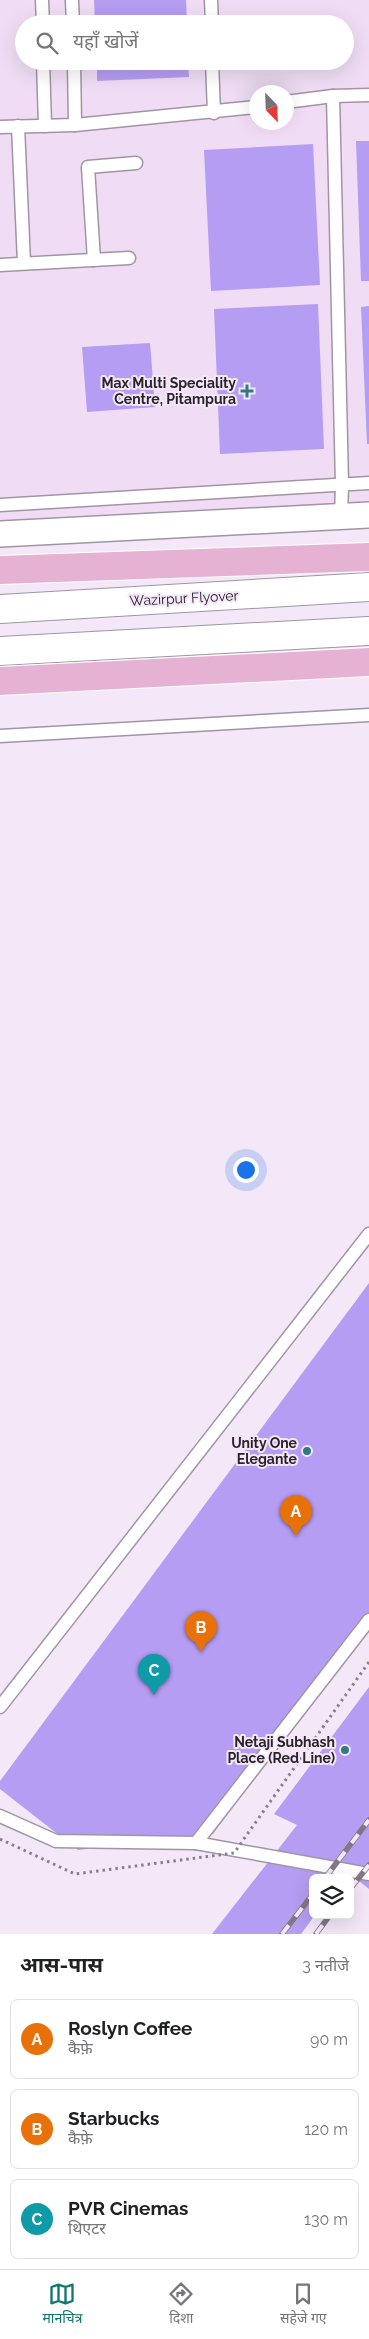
<!DOCTYPE html>
<html lang="hi">
<meta charset="utf-8">
<style>
:root{--surface:#fff;--page:#f6f6f6;--text:#202124;--muted:#757577;--line:#e0e0e0;--accent:#0f766e}
body{margin:0;font-family:Raleway,"Noto Sans Devanagari",sans-serif;background:var(--page);color:var(--text)}
.controls{position:absolute;right:15px;bottom:15px;display:grid;overflow:hidden;border-radius:8px;box-shadow:0 5px 20px #0002}
.controls button{width:45px;height:45px;display:grid;place-items:center;padding:0;border:0;border-bottom:1px solid var(--line);background:var(--surface);color:var(--text);font:25px sans-serif}
.compass{position:absolute;left:249px;top:85px;width:45px;height:45px;border-radius:50%;background:var(--surface);box-shadow:0 5px 20px #0002;rotate:157deg}
.you{position:absolute;left:245px;top:1169px;width:18px;height:18px;margin:-12px;border:4px solid #fff;border-radius:50%;background:#1a73e8;box-shadow:0 0 0 8px #1a73e833}
.badge{display:grid;place-items:center;width:32px;height:32px;border-radius:50%;background:var(--accent);color:#fff;font-size:16px;font-weight:700}
.pin{position:absolute;translate:-50% -41px;filter:drop-shadow(0 1px 2px #0008)}
.pin::after{content:'';position:absolute;top:26px;width:18px;height:15px;background:inherit;clip-path:polygon(0 0,100% 0,50% 100%)}
.list{margin:0;padding:0;list-style:none}
h2{display:flex;justify-content:space-between;align-items:center;height:65px;margin:0;padding:0 20px;font-size:21px}
h2 small{font-size:16px;font-weight:400;color:var(--muted)}
.list li{display:grid;grid-template-columns:32px 1fr auto;gap:15px;align-items:center;box-sizing:border-box;height:80px;margin:0 10px 10px;padding:0 10px;border:1px solid var(--line);border-radius:8px}
.list b{display:block;font-size:19px;white-space:nowrap}
.list p{margin:0;font-size:16px;white-space:nowrap;color:var(--muted)}
.list em{font-size:16px;font-style:normal;color:var(--muted)}
.icon{flex:none;width:28px;height:28px;fill:none;stroke:currentColor;stroke-width:2;stroke-linecap:round;stroke-linejoin:round}
.map{position:relative;flex:none;width:369px;height:1934px;overflow:hidden}
.search{position:absolute;background:var(--surface);box-shadow:0 5px 20px #0002;left:15px;right:15px;top:15px;height:55px;display:flex;align-items:center;gap:12px;box-sizing:border-box;padding:0 18px;border-radius:28px;color:var(--muted);font-size:19px}
.sheet{height:335px;background:var(--surface)}
nav{display:flex;justify-content:space-around;align-items:center;box-sizing:border-box;height:70px;border-top:1px solid var(--line);background:var(--surface);font-size:14px;color:var(--muted)}
nav a{display:grid;justify-items:center;gap:2px}
nav .on{color:var(--accent)}
.map>svg:first-child{display:block}
.built{fill:#f0ddf5;fill-rule:evenodd}
.building{fill:#b49df2}
.lines{fill:none;stroke-linecap:round;stroke-linejoin:round}
.service-casing{stroke:#a194a4;stroke-width:15}
.minor-casing{stroke:#a194a4;stroke-width:28}
.secondary-casing{stroke:#a194a4;stroke-width:30}
.primary-casing{stroke:#fff;stroke-width:30}
.service{stroke:#fff;stroke-width:12}
.minor{stroke:#fff;stroke-width:25}
.secondary{stroke:#fff;stroke-width:28}
.primary{stroke:#e6b2d3;stroke-width:28}
.rail-casing{stroke:#817884;stroke-width:5.5}
.rail{stroke:#f4e7f8;stroke-width:4;stroke-dasharray:11;stroke-linecap:butt}
.path-bridge{stroke:#89808b;stroke-width:3;stroke-dasharray:2.5 4;stroke-linecap:butt}
.poi-dot{fill:#327a81;stroke:#f4e7f8;stroke-width:2}
.labels{text-anchor:middle;stroke-width:4;stroke-linejoin:round;paint-order:stroke}
.poi-label{font-size:14px;font-weight:bold;fill:#29232a;stroke:#f4e7f8;text-anchor:end}
.street-label{font-size:14px;fill:#29232a;stroke:#f4e7f8}
</style>
<div class="map">
<svg width="369" height="1934" viewBox="0 0 369 1934">
<rect width="100%" height="100%" fill="#f4e7f8"/>
<path class="built" d="M0 0H369V505L0 523ZM24 24H345V61H24ZM256 92H286V122H256Z"/>
<g class="building">
<path d="M94 0H186L187 24H95Z"/>
<path d="M97 61H188L189 77 97 81Z"/>
<path d="M356 141H369V281H361Z"/>
<path d="M313 144 320 285 211 291 204 150Z"/>
<path d="M318 304 324 449 220 454 214 309Z"/>
<path d="M369 306V444H367L361 307Z"/>
<path d="M150 343 155 407 87 412 82 347Z"/>
<path d="M369 1283V1620L213 1834 78 1850 0 1789V1781Z"/>
<path d="M369 1687V1889L348 1872 343 1878H313V1915H315L301 1934H212L297 1825 274 1814Z"/>
</g>
<g class="lines">
<defs>
<g id="service">
<path d="M42 0 43 24"/>
<path d="M72 0 73 24"/>
<path d="M211 0 212 24"/>
<path d="M43 61 45 126"/>
<path d="M74 61 75 125"/>
<path d="M212 61 214 113"/>
<path d="M333 96 342 484 341 517"/>
<path d="M286 102 333 96 369 95"/>
<path d="M18 126 24 263"/>
<path d="M0 127 75 125 256 107"/>
<path d="M94 260 88 167 136 163"/>
<path d="M0 265 129 258"/>
<path d="M0 505 369 483"/>
<path d="M0 736 369 715"/>
<path d="M0 1707 369 1234"/>
<path d="M0 1816 56 1841 196 1843 369 1874"/>
<path d="M196 1843 369 1620"/>
</g>
<path id="minor" d="M0 534 369 515"/>
<g id="secondary">
<path d="M0 609 369 587"/>
<path d="M0 651 369 631"/>
</g>
<g id="primary">
<path d="M0 570 369 557"/>
<path d="M0 681 369 662"/>
</g>
</defs>
<use href="#service" class="service-casing"/>
<use href="#minor" class="minor-casing"/>
<use href="#secondary" class="secondary-casing"/>
<use href="#primary" class="primary-casing"/>
<use href="#service" class="service"/>
<use href="#minor" class="minor"/>
<use href="#secondary" class="secondary"/>
<use href="#primary" class="primary"/>
<defs>
<g id="rail">
<path d="M325 1878 369 1820"/>
<path d="M350 1889 369 1865"/>
<path d="M282 1934 313 1894"/>
<path d="M316 1934 330 1915"/>
</g>
</defs>
<use href="#rail" class="rail-casing"/>
<use href="#rail" class="rail"/>
<path class="path-bridge" d="M0 1839 75 1874 234 1853 369 1662"/>
</g>
<g class="poi-dot">
<path d="M244.5 383.5h5v5h5v5h-5v5h-5v-5h-5v-5h5z"/>
<circle cx="307" cy="1451" r="5"/>
<circle cx="345" cy="1750" r="5"/>
</g>
<g class="labels">
<g class="poi-label">
<text x="236" y="388">Max Multi Speciality<tspan x="236" dy="16">Centre, Pitampura</tspan></text>
<text x="297" y="1448">Unity One<tspan x="297" dy="16">Elegante</tspan></text>
<text x="335" y="1747">Netaji Subhash<tspan x="335" dy="16">Place (Red Line)</tspan></text>
</g>
<g class="street-label">
<text transform="translate(184 598) rotate(-3)" y="5">Wazirpur Flyover</text>
</g>
</g>
</svg>
<div class="controls">
<button><svg class="icon" aria-label="layers" viewBox="0 0 24 24"><path d="M12 4l9 5-9 5-9-5zM3 14l9 5 9-5"/></svg></button>
</div>
<svg class="compass" viewBox="-18 -18 36 36"><path d="M0-13l5 13h-10z" fill="#e53935"/><path d="M0 13l5-13h-10z" fill="#757577"/></svg>
<div class="you"></div>
<div class="pin badge" style="left:296px;top:1536px;background:#e8710a">A</div>
<div class="pin badge" style="left:201px;top:1652px;background:#e8710a">B</div>
<div class="pin badge" style="left:154px;top:1695px;background:#0f9aa8">C</div>
<div class="search"><svg class="icon" aria-label="search" viewBox="0 0 24 24"><circle cx="10" cy="10" r="6"/><path d="M15 15l6 6"/></svg>यहाँ खोजें</div>
</div>
<section class="sheet">
<h2>आस-पास<small>3 नतीजे</small></h2>
<ul class="list">
<li><span class="badge" style="background:#e8710a">A</span><div><b>Roslyn Coffee</b><p>कैफ़े</p></div><em>90 m</em></li>
<li><span class="badge" style="background:#e8710a">B</span><div><b>Starbucks</b><p>कैफ़े</p></div><em>120 m</em></li>
<li><span class="badge" style="background:#0f9aa8">C</span><div><b>PVR Cinemas</b><p>थिएटर</p></div><em>130 m</em></li>
</ul>
</section>
<nav>
<a class="on"><svg class="icon" aria-label="map" viewBox="0 0 24 24"><path d="M3 6l6-2 6 2 6-2v14l-6 2-6-2-6 2zM9 4v14M15 6v14"/></svg>मानचित्र</a>
<a><svg class="icon" aria-label="directions" viewBox="0 0 24 24"><path d="M12 3l9 9-9 9-9-9zM9 14v-3h6M13 9l2 2-2 2"/></svg>दिशा</a>
<a><svg class="icon" aria-label="saved" viewBox="0 0 24 24"><path d="M7 4h10v16l-5-4-5 4z"/></svg>सहेजे गए</a>
</nav>
